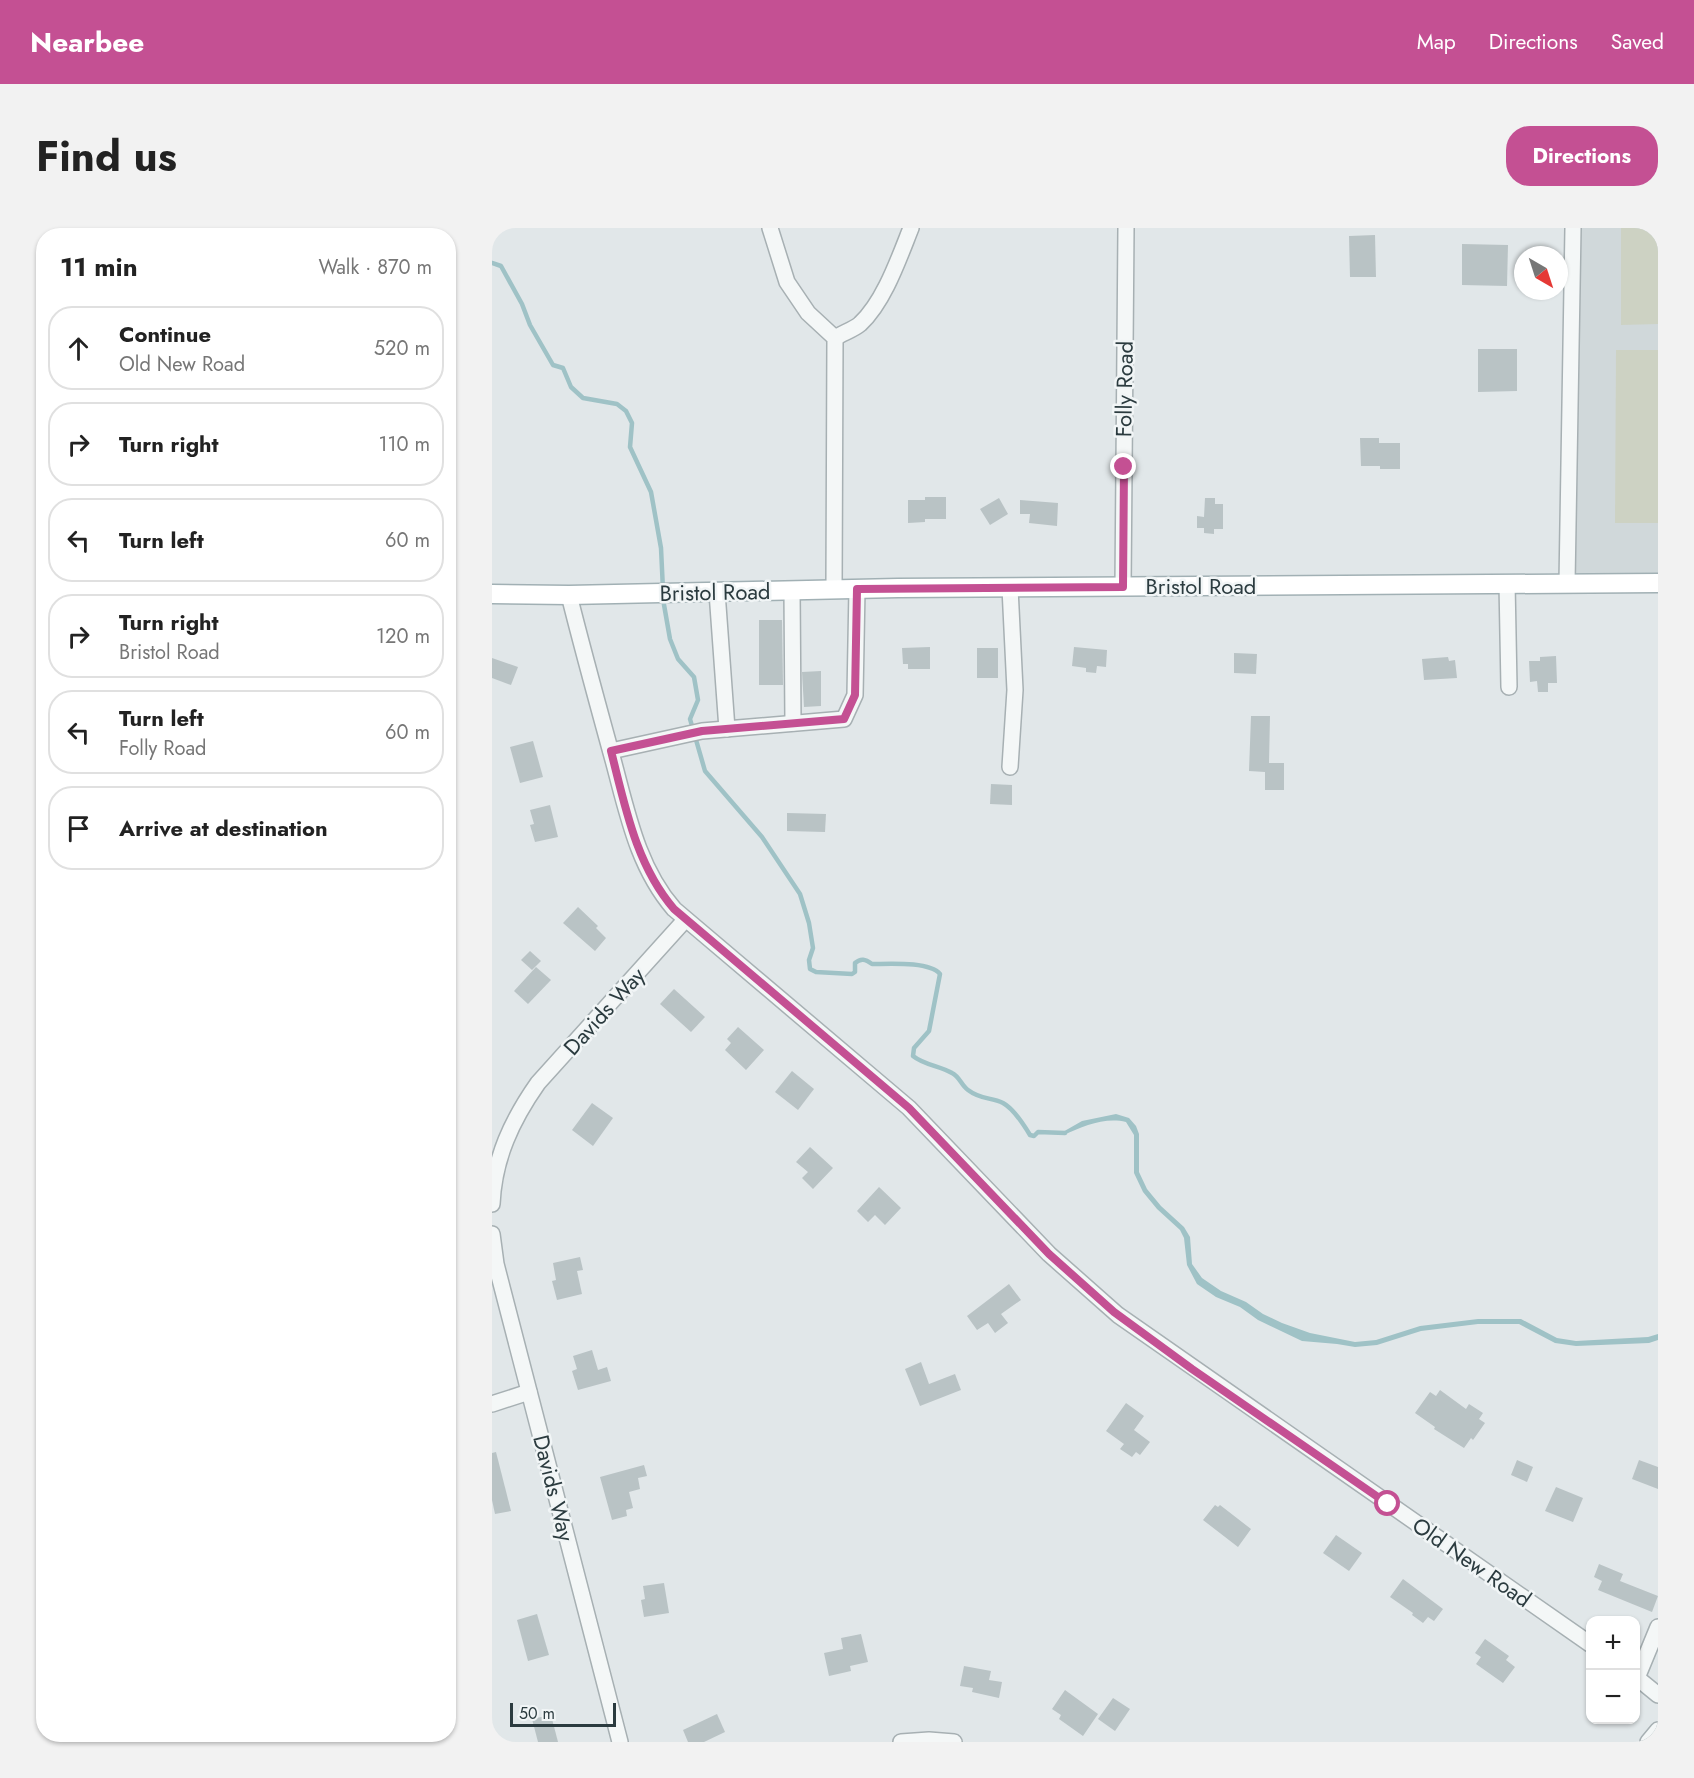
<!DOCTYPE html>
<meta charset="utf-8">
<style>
:root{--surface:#fff;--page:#f2f2f2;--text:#222;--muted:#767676;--line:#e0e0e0;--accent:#c45093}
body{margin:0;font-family:Jost,sans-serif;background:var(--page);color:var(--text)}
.controls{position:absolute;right:18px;bottom:18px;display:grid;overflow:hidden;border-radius:12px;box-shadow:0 2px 4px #0004}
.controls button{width:54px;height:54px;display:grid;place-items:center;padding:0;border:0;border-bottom:2px solid var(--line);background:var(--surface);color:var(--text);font:30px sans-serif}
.compass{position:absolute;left:1022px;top:18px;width:54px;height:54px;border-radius:50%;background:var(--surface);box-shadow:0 2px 4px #0004;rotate:141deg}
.scale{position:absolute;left:18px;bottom:15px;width:106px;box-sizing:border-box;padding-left:6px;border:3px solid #2b3b3f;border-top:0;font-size:16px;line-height:21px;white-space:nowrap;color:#2b3b3f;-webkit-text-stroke:4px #f1f5f6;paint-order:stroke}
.stop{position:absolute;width:18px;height:18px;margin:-14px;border:4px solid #c45093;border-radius:50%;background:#fff}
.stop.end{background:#c45093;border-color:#fff;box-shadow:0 2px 6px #0008}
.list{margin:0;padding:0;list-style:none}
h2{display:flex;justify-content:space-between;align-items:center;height:78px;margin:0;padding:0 24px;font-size:26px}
h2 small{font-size:20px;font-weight:400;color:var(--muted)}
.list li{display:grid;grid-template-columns:39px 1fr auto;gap:18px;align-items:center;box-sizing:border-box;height:84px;margin:0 12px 12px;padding:0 12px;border:2px solid var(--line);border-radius:24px}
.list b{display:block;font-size:22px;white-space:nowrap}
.list p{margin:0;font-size:20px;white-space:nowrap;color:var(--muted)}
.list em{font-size:20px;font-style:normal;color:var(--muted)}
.icon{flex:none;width:33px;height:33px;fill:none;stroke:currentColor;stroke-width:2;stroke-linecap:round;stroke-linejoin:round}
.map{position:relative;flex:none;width:1166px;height:1514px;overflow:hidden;border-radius:24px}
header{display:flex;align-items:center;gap:36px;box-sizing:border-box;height:84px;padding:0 30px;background:var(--accent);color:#fff}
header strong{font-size:28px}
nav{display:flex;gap:33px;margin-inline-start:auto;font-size:21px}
.intro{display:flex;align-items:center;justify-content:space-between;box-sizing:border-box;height:144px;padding:0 36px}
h1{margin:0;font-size:42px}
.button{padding:15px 27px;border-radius:24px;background:var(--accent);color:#fff;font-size:21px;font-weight:700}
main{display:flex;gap:36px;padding:0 36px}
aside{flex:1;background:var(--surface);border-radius:24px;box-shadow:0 2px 4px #0004}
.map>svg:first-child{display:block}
.built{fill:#d0d8da}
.green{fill:#cdd2c3}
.water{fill:#9fc2c6}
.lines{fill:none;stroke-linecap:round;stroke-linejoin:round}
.stream{stroke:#9fc2c6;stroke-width:4.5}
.building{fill:#b9c3c5}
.minor-casing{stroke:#a7b0b3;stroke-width:18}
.major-casing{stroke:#a1b0b4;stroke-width:21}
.minor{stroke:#f4f7f7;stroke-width:15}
.major{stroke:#fff;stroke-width:18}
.route{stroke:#c45093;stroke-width:8}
.labels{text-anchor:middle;stroke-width:5;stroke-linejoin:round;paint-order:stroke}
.street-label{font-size:22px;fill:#2b3b3f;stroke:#f1f5f6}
</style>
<header>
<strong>Nearbee</strong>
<nav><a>Map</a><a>Directions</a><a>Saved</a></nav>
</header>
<div class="intro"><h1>Find us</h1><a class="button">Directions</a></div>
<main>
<aside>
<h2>11 min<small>Walk · 870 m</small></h2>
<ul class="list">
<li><svg class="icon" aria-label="ahead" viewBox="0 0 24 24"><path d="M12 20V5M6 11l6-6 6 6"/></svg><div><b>Continue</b><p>Old New Road</p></div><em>520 m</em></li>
<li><svg class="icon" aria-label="right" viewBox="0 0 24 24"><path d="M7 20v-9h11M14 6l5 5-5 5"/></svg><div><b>Turn right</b></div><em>110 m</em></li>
<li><svg class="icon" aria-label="left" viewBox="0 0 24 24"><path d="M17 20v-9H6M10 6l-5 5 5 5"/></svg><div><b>Turn left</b></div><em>60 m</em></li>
<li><svg class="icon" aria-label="right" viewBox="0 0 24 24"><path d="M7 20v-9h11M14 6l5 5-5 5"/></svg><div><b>Turn right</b><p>Bristol Road</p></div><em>120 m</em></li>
<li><svg class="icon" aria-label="left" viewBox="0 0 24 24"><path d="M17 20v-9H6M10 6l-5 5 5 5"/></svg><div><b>Turn left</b><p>Folly Road</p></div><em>60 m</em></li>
<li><svg class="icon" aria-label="arrive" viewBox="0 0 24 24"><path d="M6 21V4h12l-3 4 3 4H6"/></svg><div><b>Arrive at destination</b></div></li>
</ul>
</aside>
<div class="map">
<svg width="1166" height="1514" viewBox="0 0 1166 1514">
<rect width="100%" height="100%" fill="#e1e7e9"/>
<path class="built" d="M1081 0H1166V355H1075Z"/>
<g class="green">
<path d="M1129 0H1166V96L1129 97Z"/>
<path d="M1124 122H1166V295H1123Z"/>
</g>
<path class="water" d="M624 886 637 890 644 898 647 906V944L655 961 669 978 692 999 698 1009 700 1036 710 1050 729 1063 754 1074 771 1086 790 1095 818 1105 863 1114 884 1112 928 1098 986 1091H1029L1065 1110 1084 1113 1156 1109 1166 1106V1112L1157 1115 1084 1118 1063 1115 1027 1096H986L929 1103 885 1117 863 1119 845 1116 810 1113 766 1092 748 1079 724 1069 705 1056 695 1037 692 1010 688 1002 665 981 651 964 642 945V907L634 894C613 889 591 898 572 907L569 905 590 893Z"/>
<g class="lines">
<g class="stream">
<path d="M0 2 1 0"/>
<path d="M0 35 9 38 30 76 38 97 61 137 71 140 79 159 91 170 125 176 134 183 140 195 138 219 159 264 169 320 171 362"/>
<path d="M171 371 178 411 186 431 202 449 206 472 198 491 213 543 270 609 308 666 317 695 321 720 317 732 318 741 324 744 360 746 363 744V735C369 730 373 731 380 736 396 736 437 733 448 746L437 803 422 820 421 828C432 837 448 838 460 845 468 849 469 857 476 862 489 872 499 869 511 875 522 881 532 897 538 907L542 908 546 904 573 905"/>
</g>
</g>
<g class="building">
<path d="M883 7 884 49H858L857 8Z"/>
<path d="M970 16 1016 17 1015 58 970 57Z"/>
<path d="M986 121H1025V163L986 164Z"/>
<path d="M868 210H887V215H908V241H888V238H869Z"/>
<path d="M433 269H454V291H433V294L416 295V272H433Z"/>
<path d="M507 270 516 286 498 297 488 281Z"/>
<path d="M713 270H723V276H731V301H722V306L712 305V300H705V288L712 289Z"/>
<path d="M528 272 566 275 565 298 537 295 538 286H528Z"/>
<path d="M267 392H290L291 457H267Z"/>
<path d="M438 419V441H416V436H411L410 420Z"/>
<path d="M582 419 615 422 614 439 605 438 604 445 594 444V440L580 438Z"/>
<rect x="485" y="420" width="21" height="30"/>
<path d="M742 425 765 426 764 446 742 445Z"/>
<path d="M1064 428 1065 455H1056V464H1046L1045 453 1038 454 1037 433H1048V429Z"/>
<path d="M956 429 957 433 963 432 965 450 932 452 930 431Z"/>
<path d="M0 430 26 439 19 457 0 450Z"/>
<path d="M329 443V478L312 479 310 444Z"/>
<path d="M759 488H778L777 535H792V562H773V544L757 543Z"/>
<path d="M41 513 51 549 28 555 18 519Z"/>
<path d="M499 556 520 557V577L498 576Z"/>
<path d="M58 577 66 609 43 614 38 597 42 596 38 582Z"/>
<path d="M295 585 334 586 333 604 295 603Z"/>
<path d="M86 679 106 698 104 700 114 710 103 723 71 695Z"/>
<path d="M38 723 49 733 40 742 29 732Z"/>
<path d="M44 739 59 752 36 776 22 763Z"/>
<path d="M182 761 213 789 199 804 168 776Z"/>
<path d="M246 799 272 822 254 842 233 822 239 815 235 811Z"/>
<path d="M300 843 322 861 306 882 283 864Z"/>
<path d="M100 875 121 890 101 918 80 902Z"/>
<path d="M318 919 341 940 321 961 310 950 316 944 304 934Z"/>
<path d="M387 959 409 980 393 997 383 987 376 994 365 983Z"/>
<path d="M88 1029 91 1042 85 1043 90 1066 65 1072 60 1053 64 1052 61 1035Z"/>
<path d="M517 1056 529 1072 509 1086 516 1095 503 1105 496 1095 485 1102 475 1088Z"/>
<path d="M100 1122 106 1142 115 1139 119 1153 86 1162 80 1143 85 1141 81 1128Z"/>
<path d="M429 1134 437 1156 463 1146 469 1162 428 1178 413 1141Z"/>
<path d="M948 1162 974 1181 977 1176 991 1185 987 1191 993 1195 981 1212 979 1210 972 1220 942 1201 943 1199 923 1185 938 1164 944 1168Z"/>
<path d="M634 1175 652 1188 642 1202 658 1214 648 1227 644 1224 640 1229 628 1221 632 1216 614 1203Z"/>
<path d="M4 1224 19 1283 3 1286 0 1272V1225Z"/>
<path d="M1025 1232 1041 1239 1035 1254 1019 1247Z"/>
<path d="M1147 1232 1166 1239V1261L1140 1251Z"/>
<path d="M152 1237 155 1248 146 1250 148 1261 137 1264 141 1280 134 1282 135 1288 120 1292 108 1249Z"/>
<path d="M1064 1259 1091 1270 1081 1294 1053 1283Z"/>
<path d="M723 1277 726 1279 728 1277 759 1301 746 1319 711 1292Z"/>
<path d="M844 1307 870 1325 857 1343 831 1325Z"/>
<path d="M1107 1336 1131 1346 1128 1353 1166 1368 1160 1384 1106 1362 1110 1353 1102 1349Z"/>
<path d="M911 1351 951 1381 942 1393 936 1389 931 1395 920 1387 921 1385 898 1369Z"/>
<path d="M172 1355 177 1385 152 1389 149 1372 153 1371 151 1358Z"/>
<path d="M45 1386 57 1427 36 1433 25 1392Z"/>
<path d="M369 1406 376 1434 358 1438 359 1443 337 1448 332 1425 351 1421 349 1410Z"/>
<path d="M993 1411 1017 1428 1014 1432 1023 1439 1011 1455 984 1436 989 1429 983 1425Z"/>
<path d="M472 1438 499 1443 497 1452 510 1454 507 1470 480 1464 481 1460 468 1458Z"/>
<path d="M573 1462 606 1486 591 1508 567 1491 569 1487 560 1481Z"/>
<path d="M621 1470 638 1481 623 1503 606 1491Z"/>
<path d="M225 1486 233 1504 212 1514H196L191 1502Z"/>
<path d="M59 1487 66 1514H46L40 1491Z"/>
</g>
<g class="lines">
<defs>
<g id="minor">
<path d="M278 0 295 54 316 85 343 110 342 361"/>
<path d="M343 110C350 105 361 102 368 96 392 74 407 30 419 0"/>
<path d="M1015 355 1017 459"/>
<path d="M1075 355 1081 0"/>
<path d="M631 359 634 0"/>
<path d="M300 362 301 495"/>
<path d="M225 364 235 501"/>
<path d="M77 367C90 419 104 470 118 521 134 577 143 636 182 681L417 880 557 1026 626 1087 1098 1416"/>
<path d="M119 523 210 503 352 491 363 467 365 361"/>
<path d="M518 539 523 462 518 360"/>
<path d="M0 976C2 930 20 892 46 855L193 692"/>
<path d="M0 1006 4 1036 128 1514"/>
<path d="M0 1176 37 1164"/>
<path d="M1144 1449 1166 1467"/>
<path d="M1145 1450 1166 1399"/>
<path d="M409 1514 437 1512 462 1514"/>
<path d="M1156 1514 1166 1502"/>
</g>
<path id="major" d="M0 366 77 367 406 360 1166 355"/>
</defs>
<use href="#minor" class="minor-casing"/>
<use href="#major" class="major-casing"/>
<use href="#minor" class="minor"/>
<use href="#major" class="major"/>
</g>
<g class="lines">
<path class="route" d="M632 239 631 359 365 361 363 467 352 491 210 503 119 523C133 578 144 637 182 681L417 880 557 1026 622 1084 700 1141 896 1276"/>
</g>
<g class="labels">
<g class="street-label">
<text transform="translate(632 161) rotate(-89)" y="8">Folly Road</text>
<text x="709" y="366">Bristol Road</text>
<text transform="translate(223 364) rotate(-1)" y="8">Bristol Road</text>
<text transform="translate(112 783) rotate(-48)" y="8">Davids Way</text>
<text transform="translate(62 1260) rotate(76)" y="8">Davids Way</text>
<text transform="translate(980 1334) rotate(35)" y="8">Old New Road</text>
</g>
</g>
</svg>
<div class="controls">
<button>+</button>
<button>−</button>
</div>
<svg class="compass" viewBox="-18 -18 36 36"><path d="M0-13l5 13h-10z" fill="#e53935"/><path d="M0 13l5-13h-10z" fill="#767676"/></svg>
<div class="scale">50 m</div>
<div class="stop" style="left:896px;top:1276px"></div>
<div class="stop end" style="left:632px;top:239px"></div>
</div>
</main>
